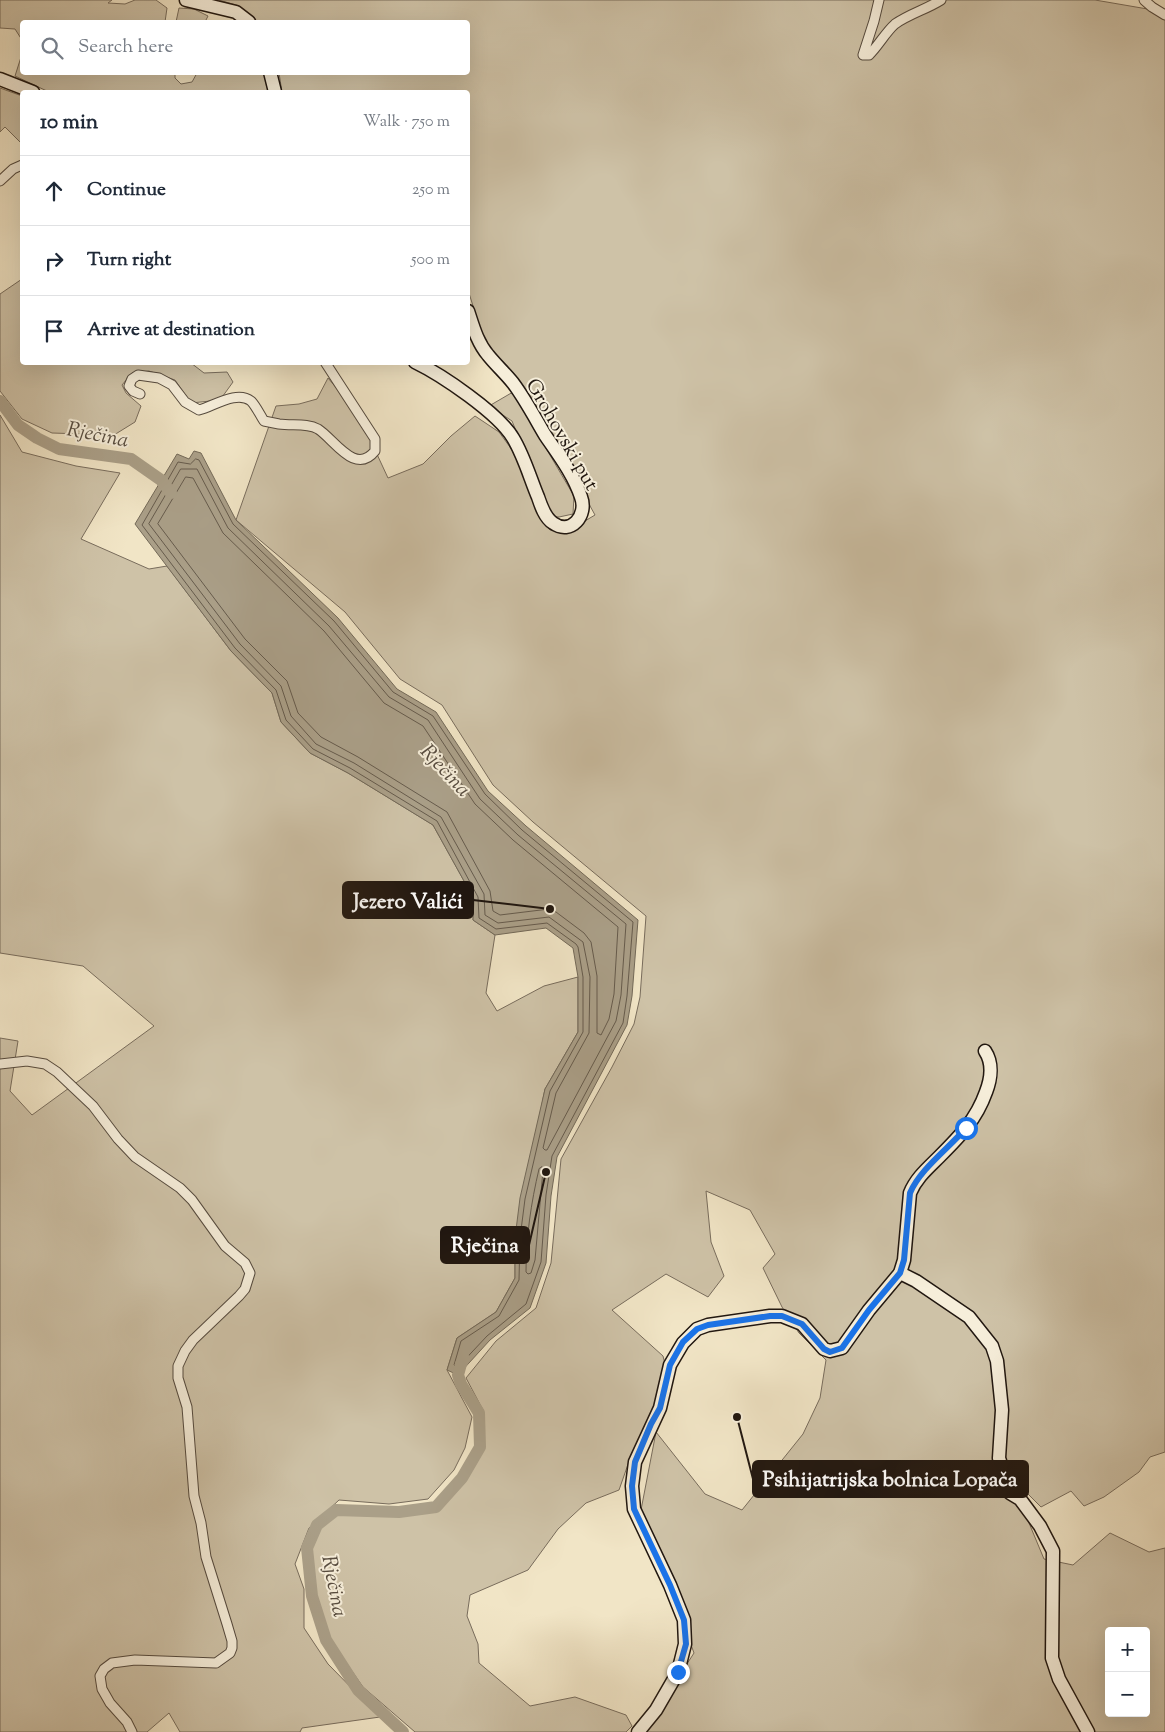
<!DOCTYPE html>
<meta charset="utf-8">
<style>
:root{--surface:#fff;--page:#f6f6f7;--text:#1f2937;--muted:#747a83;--line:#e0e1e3}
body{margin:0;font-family:"Sorts Mill Goudy",serif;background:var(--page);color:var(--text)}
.controls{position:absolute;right:15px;bottom:15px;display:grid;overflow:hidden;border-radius:5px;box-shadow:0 5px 20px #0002}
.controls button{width:45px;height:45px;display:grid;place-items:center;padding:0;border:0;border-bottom:1px solid var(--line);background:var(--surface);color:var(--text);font:25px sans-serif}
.stop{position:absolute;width:15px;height:15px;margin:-11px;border:4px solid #1a73e8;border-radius:50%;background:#fff}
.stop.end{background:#1a73e8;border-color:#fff;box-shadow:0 1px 5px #0008}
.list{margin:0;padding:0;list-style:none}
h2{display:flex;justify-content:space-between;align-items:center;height:65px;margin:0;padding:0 20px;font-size:21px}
h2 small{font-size:16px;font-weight:400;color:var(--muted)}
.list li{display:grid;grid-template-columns:32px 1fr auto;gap:15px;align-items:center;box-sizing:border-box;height:70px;padding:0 20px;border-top:1px solid var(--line)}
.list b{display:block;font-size:19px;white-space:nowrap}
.list em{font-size:16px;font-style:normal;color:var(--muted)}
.icon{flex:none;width:28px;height:28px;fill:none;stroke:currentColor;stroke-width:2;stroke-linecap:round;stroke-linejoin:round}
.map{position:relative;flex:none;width:1165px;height:1732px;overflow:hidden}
.search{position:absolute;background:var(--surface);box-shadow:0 5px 20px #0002;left:20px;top:20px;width:450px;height:55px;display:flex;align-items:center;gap:12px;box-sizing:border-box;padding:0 18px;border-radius:5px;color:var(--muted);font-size:19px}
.panel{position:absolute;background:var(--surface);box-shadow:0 5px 20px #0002;left:20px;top:90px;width:450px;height:275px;border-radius:5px}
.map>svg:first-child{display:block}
.green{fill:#cec2a7;stroke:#786c5c;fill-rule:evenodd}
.water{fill:#aa9f88;stroke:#736958}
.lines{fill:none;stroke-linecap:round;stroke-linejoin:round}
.shore{stroke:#665b4c;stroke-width:1}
.river{stroke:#aa9f88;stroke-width:12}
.street-casing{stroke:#554a3e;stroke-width:11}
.secondary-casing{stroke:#211710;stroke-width:15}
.street{stroke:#f6eeda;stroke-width:9}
.secondary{stroke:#f6eeda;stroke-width:12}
.route{stroke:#1a73e8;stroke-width:6}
.labels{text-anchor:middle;stroke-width:4;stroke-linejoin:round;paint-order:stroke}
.street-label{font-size:20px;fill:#211710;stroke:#f6eeda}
.water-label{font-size:21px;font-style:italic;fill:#584d40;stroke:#f6eeda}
.leader{fill:none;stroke:#211710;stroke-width:2}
.callout-dot{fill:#211710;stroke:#f6eeda;stroke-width:2}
.callout{fill:#211710;stroke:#211710;stroke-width:2}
.callout-label{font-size:21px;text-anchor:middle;font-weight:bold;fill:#fff}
</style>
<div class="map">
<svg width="1165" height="1732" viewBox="0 0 1165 1732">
<rect width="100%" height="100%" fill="#f1e5c6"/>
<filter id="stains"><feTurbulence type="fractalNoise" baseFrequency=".004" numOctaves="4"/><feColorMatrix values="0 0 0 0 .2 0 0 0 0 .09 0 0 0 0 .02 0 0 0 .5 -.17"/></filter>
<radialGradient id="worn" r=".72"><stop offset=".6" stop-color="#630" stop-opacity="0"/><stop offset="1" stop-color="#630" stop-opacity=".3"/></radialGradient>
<g class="green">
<path d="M0 0H112L108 3 125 4 135 0H156L167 8 165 22H22V40L15 29 0 28Z"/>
<path d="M219 0H1095L1165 12V1452L1150 1457 1139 1472 1104 1497 1084 1506 1071 1491 1041 1507 1028 1494 1014 1487 1044 1559 1073 1565 1110 1533 1149 1552 1165 1548V1732H643L694 1653 641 1510 656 1432 705 1494 742 1510 803 1434 820 1398 826 1360 799 1333 782 1307 763 1268 775 1254 750 1210 706 1191 711 1242 724 1276 708 1297 666 1274 612 1310 663 1356 666 1368 653 1411 632 1453 619 1490 586 1503 558 1529 528 1570 470 1595 467 1616 478 1644 479 1663 530 1706 575 1697 626 1715 632 1726 626 1732H415L363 1687 329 1638 315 1596 311 1549 320 1527 338 1514 400 1516 437 1510 466 1479 484 1444 483 1410 466 1378 496 1341 536 1308 551 1263 561 1159 612 1067 634 1024 640 997 646 916 533 822 493 785 442 705 400 679 345 612 236 520 276 406 299 404 317 399 328 378 339 391 369 437 388 478 423 464 451 436 475 416 499 432 515 454 543 522 550 530 568 531 595 515 533 402 484 341 468 290V92H282L279 73 468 72V22H256L239 6ZM1109 1631H1146V1713H1109Z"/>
<path d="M179 8 194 9 208 16 205 22H176Z"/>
<path d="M22 54V72L175 73V78L181 84 192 82 197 73H264L269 92H49L15 76Z"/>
<path d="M0 88 22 96V144L5 127 0 132Z"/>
<path d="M22 279V362L191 363 204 373 227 372 233 382 220 400 191 403 175 380 149 371 132 373 122 385 126 393 141 406 135 422 114 435 52 433 22 419 0 391V294Z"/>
<path d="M513 392 574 496 573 514 559 517 551 516 512 421 489 406Z"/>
<path d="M0 415 22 452 76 466 120 473 81 539 149 569 167 566 231 651 272 693 281 722 310 753 348 773 433 825 474 899 473 920 495 935 486 993 497 1011 544 986 578 977V1032L545 1089 515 1238V1278L496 1312 457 1338 447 1370 472 1417 465 1448 454 1470 428 1499 389 1504 339 1500 309 1528 295 1564 304 1589V1628L328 1664 380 1717 302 1728 300 1732H180L169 1713 147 1732H0V1038L18 1041 10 1091 32 1115 154 1026 83 966 0 953Z"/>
</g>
<path class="water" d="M194 451 201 453 236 520 338 618 397 689 436 712 488 791 526 826 638 920 632 996 627 1025 557 1157 551 1196 546 1263 530 1308 490 1340 458 1375 447 1370 457 1338 496 1312 515 1278V1238L520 1198 545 1089 578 1032V977L573 948 546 928 495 935 473 920 474 899 433 825 348 773 310 753 281 722 272 693 231 651 135 524 177 454 189 459Z"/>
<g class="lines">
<g class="shore">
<path d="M196 459 199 460 233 524 334 621 393 692 433 716 485 794 522 830 633 922 627 996 623 1023 552 1156 546 1195 541 1262 526 1304 487 1336 457 1368 454 1365 461 1341 499 1316 519 1280 520 1238 525 1199 550 1091 583 1032V977L578 947 576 944 547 923 496 929 479 918 478 897 437 821 350 768 313 749 286 720 276 690 235 648 142 525 178 462 190 464Z"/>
<path d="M181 469H197L228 528 329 626 389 697 428 720 480 799 518 835 626 924 621 995 616 1021 547 1150H545L543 1148 556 1093 589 1033 590 977 583 942 549 917 498 923 485 915 484 894 441 817 354 763 316 744 291 716 281 686 240 644 149 524Z"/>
<path d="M186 477 193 478 223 533 324 631 384 703 423 726 475 804 513 840 618 927 614 994 609 1019 601 1035 597 1033V976L591 942 584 933 556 912 549 909 500 915 493 911 490 891 447 812 358 757 321 737 298 713 287 681 245 639 158 524Z"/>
<path d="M542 1167 543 1170 535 1260 531 1273 528 1274 526 1272C526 1237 531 1203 539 1169Z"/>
</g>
<g class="river">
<path d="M0 401 18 425 37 438 59 449 131 459 161 480 171 493"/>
<path d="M403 1732 358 1690 326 1640 312 1596 307 1548 317 1525 336 1510 399 1512 436 1507 462 1478 480 1447 479 1413 461 1384 458 1375 461 1364 464 1359"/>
</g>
<defs>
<g id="street">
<path d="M879 0 874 21 863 55H869C879 45 885 33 895 24 909 14 927 9 941 0"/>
<path d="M1144 0 1152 7 1165 15"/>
<path d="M0 181 13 169 22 165"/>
<path d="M140 394 133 391 129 386 132 379 138 375 159 378 172 385 185 402 199 410C214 406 237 390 251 401 256 406 260 415 264 421 269 422 274 423 279 424 292 426 307 423 318 429 334 439 355 476 375 451V439L325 362"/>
<path d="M0 1064 27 1061 45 1064 57 1072 93 1106 118 1139 135 1157 180 1188 192 1200 225 1246 245 1263 250 1273 245 1289 239 1296 193 1340 185 1351 178 1366V1378L187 1407 194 1496 201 1523 206 1557 227 1624 232 1641V1648L230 1653 216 1663 135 1660 112 1663 104 1669 100 1676 102 1689 110 1703 127 1722 132 1732"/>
</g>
<g id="secondary">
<path d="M186 0 236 12 249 22"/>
<path d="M270 72 275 92"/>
<path d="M0 79 33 92"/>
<path d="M415 362C442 375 498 413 513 438 524 456 530 478 538 497 541 506 545 518 553 523 571 536 588 515 581 497 574 475 558 454 545 435 535 418 525 399 513 383 505 373 496 365 488 355 477 342 473 326 468 311"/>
<path d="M900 1273 916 1281 969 1317 992 1346 997 1361 1002 1410 999 1458 1010 1493 1020 1499 1040 1526 1053 1551 1052 1658 1059 1679 1088 1732"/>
<path d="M638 1732 656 1710 678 1672 685 1644 684 1620 670 1585 634 1509 632 1486 635 1462 660 1408 670 1365 683 1343 697 1329 708 1325 770 1316H782L802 1324 824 1349 830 1351 842 1348 869 1310 900 1273 904 1260 910 1193C916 1178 928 1168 939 1157 960 1136 976 1120 986 1092 991 1079 993 1063 985 1051"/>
</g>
</defs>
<use href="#street" class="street-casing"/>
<use href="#secondary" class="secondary-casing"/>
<use href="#street" class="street"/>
<use href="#secondary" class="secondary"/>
</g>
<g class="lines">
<path class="route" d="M678 1672 686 1644 684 1620 670 1585 634 1509 632 1486 635 1462 651 1424 660 1408 670 1365 683 1342 697 1329 708 1325 770 1316H782L802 1324 824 1349 830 1352 842 1348 869 1310 900 1273 904 1260 910 1193C920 1169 949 1148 966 1128"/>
</g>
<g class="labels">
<g class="street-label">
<text transform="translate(563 434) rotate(60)" y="7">Grohovski put</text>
</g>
<g class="water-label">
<text transform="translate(98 434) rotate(11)" y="7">Rječina</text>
<text transform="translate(446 770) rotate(47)" y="7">Rječina</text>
<text transform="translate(335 1586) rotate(79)" y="7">Rječina</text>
</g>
</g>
<path class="leader" d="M550 909L473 900M546 1172L529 1245M737 1417L753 1479"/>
<g class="callout-dot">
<circle cx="550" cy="909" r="5"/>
<circle cx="546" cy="1172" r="5"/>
<circle cx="737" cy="1417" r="5"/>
</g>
<g class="callout">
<rect x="343" y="882" width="130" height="36" rx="5"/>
<rect x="441" y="1227" width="88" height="36" rx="5"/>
<rect x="753" y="1461" width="275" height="36" rx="5"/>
</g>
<g class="callout-label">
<text x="408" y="908">Jezero Valići</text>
<text x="485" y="1252">Rječina</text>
<text x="890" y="1486">Psihijatrijska bolnica Lopača</text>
</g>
<rect width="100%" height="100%" filter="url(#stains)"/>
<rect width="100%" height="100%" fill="url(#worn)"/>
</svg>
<div class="controls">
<button>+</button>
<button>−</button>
</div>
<div class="stop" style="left:966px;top:1128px"></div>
<div class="stop end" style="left:678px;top:1672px"></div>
<div class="search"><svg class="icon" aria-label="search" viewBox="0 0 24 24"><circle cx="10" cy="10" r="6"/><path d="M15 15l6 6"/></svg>Search here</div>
<section class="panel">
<h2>10 min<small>Walk · 750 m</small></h2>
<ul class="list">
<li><svg class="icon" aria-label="ahead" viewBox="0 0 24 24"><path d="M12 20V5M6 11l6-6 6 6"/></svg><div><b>Continue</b></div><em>250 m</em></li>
<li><svg class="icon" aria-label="right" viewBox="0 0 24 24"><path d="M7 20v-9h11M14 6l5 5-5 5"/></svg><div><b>Turn right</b></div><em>500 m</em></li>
<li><svg class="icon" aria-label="arrive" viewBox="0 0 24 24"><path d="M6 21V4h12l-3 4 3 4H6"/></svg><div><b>Arrive at destination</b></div></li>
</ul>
</section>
</div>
